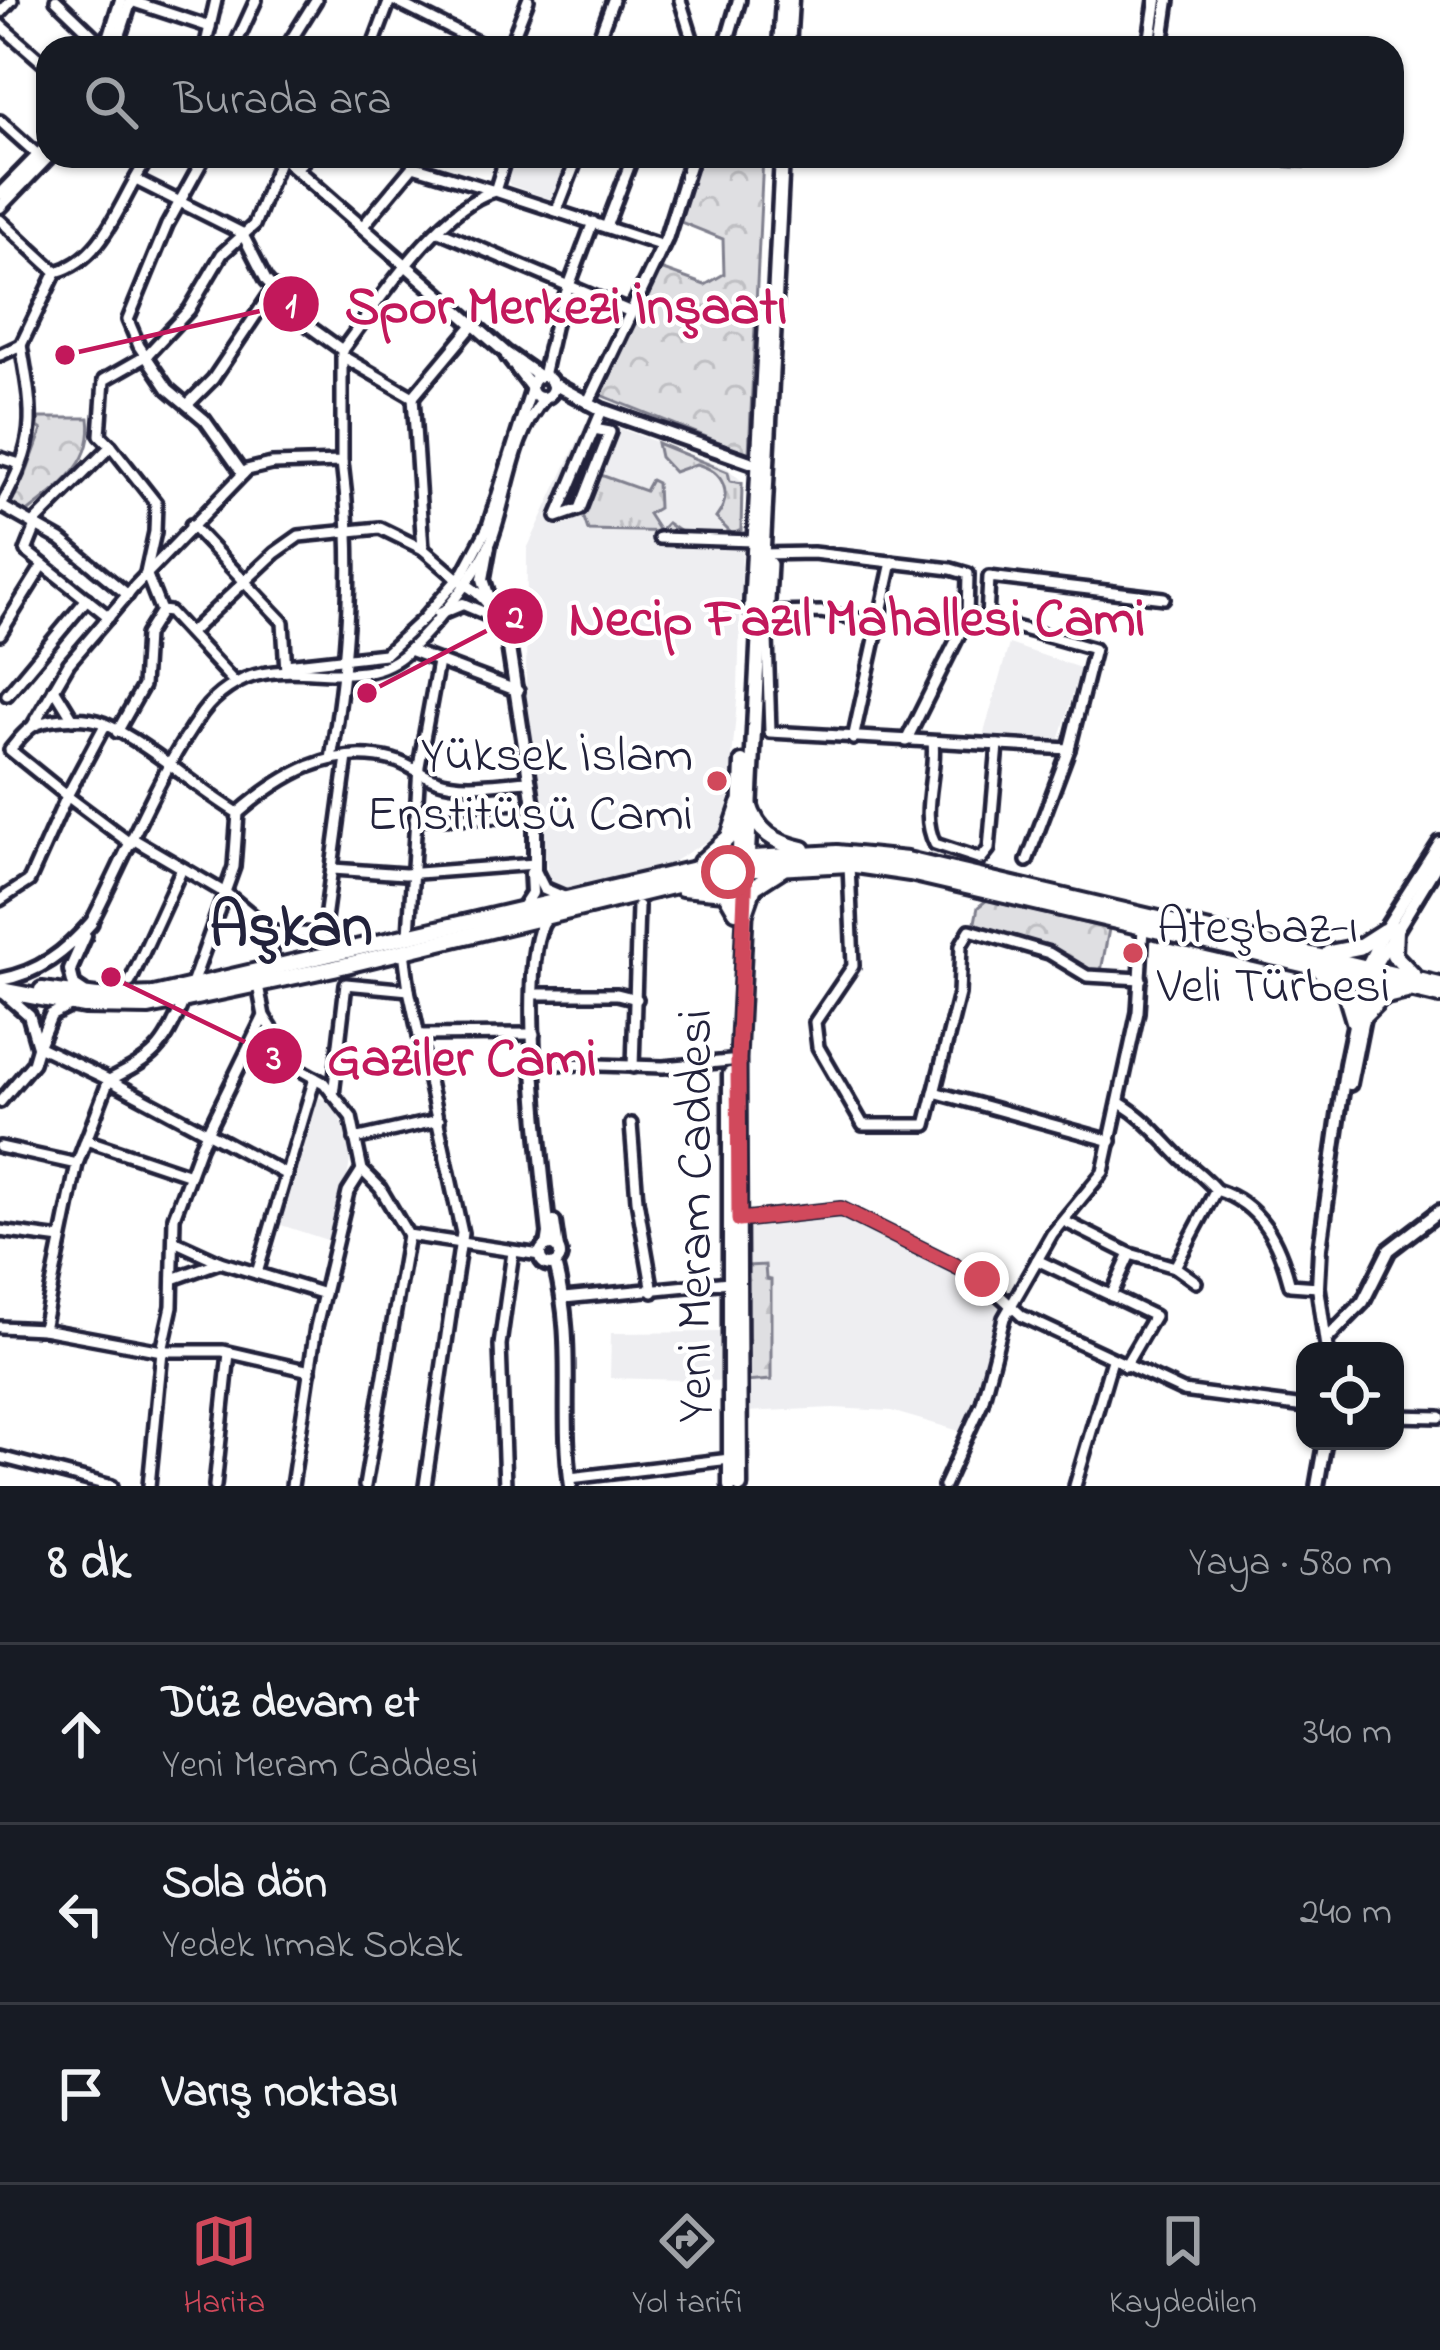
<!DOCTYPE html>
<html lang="tr">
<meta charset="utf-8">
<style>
:root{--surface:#171b24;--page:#242831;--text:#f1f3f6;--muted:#9ea1a6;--line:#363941;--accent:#d1495b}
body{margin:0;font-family:"Indie Flower",sans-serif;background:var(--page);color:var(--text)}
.controls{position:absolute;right:36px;bottom:36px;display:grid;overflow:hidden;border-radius:24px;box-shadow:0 3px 9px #0004}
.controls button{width:108px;height:108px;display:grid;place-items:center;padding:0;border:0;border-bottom:3px solid var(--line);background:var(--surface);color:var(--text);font:60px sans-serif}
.stop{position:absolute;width:36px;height:36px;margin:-27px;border:9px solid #d1495b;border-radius:50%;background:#fff}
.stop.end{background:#d1495b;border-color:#fff;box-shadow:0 3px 12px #0008}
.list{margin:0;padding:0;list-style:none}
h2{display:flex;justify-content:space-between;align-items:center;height:156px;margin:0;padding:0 48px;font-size:51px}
h2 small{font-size:39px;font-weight:400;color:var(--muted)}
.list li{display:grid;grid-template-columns:78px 1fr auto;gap:36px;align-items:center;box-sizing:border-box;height:180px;padding:0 48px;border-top:3px solid var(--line)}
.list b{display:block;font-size:45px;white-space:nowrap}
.list p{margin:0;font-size:39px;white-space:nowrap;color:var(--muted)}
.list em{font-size:39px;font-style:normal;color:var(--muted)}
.icon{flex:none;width:66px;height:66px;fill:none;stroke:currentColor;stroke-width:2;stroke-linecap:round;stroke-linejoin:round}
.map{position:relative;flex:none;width:1440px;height:1486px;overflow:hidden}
.search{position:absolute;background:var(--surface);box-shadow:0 3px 9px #0004;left:36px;right:36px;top:36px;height:132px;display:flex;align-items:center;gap:30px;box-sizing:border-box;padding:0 42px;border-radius:36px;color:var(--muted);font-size:45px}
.sheet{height:696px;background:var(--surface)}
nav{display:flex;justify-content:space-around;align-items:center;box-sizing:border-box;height:168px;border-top:3px solid var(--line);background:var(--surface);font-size:33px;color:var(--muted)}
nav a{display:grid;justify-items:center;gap:6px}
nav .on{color:var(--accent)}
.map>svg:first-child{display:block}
.built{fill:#eeeef1}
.grass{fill:url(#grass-tufts);stroke:#80808e;stroke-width:3}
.forest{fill:url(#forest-firs);stroke:#80808e;stroke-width:3}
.park{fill:url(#park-crowns);stroke:#80808e;stroke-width:3}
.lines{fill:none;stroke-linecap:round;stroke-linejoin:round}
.minor-casing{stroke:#22223b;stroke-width:18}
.tertiary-casing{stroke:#22223b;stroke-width:20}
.secondary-casing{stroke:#22223b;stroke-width:21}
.primary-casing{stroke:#22223b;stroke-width:22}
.minor{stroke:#fff;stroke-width:9}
.tertiary{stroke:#fff;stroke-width:10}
.secondary{stroke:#fff;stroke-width:12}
.primary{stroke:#fff;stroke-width:14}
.route{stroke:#d1495b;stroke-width:15}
.poi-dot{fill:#d1495b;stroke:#fff;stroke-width:4.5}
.labels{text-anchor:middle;stroke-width:9;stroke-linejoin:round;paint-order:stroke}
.poi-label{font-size:51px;fill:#22223b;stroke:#fff;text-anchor:end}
.street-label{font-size:51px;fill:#22223b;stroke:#fff}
.district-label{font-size:63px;font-weight:bold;fill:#22223b;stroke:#fff}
.leader{fill:none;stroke:#c2185b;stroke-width:4.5}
.callout-dot{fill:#c2185b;stroke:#fff;stroke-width:4.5}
.mark-label{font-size:36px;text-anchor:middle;font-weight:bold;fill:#fff}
.callout-label{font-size:54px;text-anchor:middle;font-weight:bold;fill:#c2185b;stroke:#fff;stroke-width:9;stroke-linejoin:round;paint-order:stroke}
</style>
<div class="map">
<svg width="1440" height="1486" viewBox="0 0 1440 1486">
<defs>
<pattern id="grass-tufts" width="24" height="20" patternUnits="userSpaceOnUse" patternTransform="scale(3)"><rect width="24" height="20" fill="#dfdfe2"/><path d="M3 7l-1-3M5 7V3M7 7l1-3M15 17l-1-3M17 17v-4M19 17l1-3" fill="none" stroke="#bfbfc3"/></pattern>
<pattern id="forest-firs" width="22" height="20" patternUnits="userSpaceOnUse" patternTransform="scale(3)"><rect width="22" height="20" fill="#dfdfe2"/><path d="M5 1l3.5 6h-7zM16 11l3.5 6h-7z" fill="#bfbfc3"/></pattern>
<pattern id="park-crowns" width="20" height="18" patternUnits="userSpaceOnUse" patternTransform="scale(3)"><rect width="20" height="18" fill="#dfdfe2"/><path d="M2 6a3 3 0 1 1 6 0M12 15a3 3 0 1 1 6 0" fill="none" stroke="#bfbfc3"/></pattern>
</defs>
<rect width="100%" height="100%" fill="#fff"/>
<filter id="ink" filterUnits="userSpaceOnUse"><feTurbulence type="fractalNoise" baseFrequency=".00833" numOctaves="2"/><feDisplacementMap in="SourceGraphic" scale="24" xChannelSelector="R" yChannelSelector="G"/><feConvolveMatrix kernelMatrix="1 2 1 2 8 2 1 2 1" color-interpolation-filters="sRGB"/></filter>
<g filter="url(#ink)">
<g class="built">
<path d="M515 156H574L556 198 550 199 510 185 507 179Z"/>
<path d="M589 417 727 468 744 483 738 689 726 829 668 865 565 889 549 884 526 691 527 549Z"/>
<path d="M1009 644 1080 668 1058 745 982 740Z"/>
<path d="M313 1097 326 1099 335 1108 347 1134 351 1155 346 1184 327 1240 278 1224Z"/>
<path d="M841 1217 969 1277 990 1293 1001 1308 963 1432 891 1411 833 1408 745 1412 747 1226Z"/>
<path d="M721 1332 722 1381 610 1378 611 1333Z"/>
</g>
<g class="grass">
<path d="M657 443 728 472 730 481 742 483 741 530 732 534 716 518C734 494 724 471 696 464L674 472 660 457Z"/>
<path d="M598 474 645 491 651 480 657 483 658 508 648 514 659 531 667 523 680 532 588 530 582 512Z"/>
</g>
<path class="forest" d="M765 1265 766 1279 771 1280V1380L745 1382 747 1266Z"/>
<g class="park">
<path d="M699 156H763L749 454 598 394 658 268 705 285 724 274 723 239 678 221Z"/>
<path d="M39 418H89C95 464 59 487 25 514L5 503 22 473 26 474 42 430 38 427Z"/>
<path d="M987 900 1109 929 1101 971 1090 972 1062 954 977 930 974 927 978 907Z"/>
</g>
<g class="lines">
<defs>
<g id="minor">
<path d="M56 0 106 48"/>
<path d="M393 0 477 42"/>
<path d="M680 0 695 48"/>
<path d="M131 1 210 27"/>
<path d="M0 13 12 0"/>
<path d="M0 25 48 67"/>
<path d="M205 48 216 0"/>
<path d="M234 48 256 0"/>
<path d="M286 48 316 0"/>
<path d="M372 48 390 0"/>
<path d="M473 48 477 42 492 48"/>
<path d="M509 48 528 0"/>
<path d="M595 48 613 0"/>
<path d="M0 121 38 155"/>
<path d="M205 156 167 225 128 320 139 346 168 389 205 420 243 474"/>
<path d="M1225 156 1309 160"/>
<path d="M296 168 309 156"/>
<path d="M557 210 578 156"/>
<path d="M0 220 56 272 21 345"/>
<path d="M363 226 413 166 495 191 506 156"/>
<path d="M606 227 633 156"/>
<path d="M439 231 631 312"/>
<path d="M56 272C108 258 121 194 150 156"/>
<path d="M342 350C376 305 441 205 495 191L663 246"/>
<path d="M0 355 21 345C34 420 38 438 0 508"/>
<path d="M342 356 413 397 423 549"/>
<path d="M543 376 555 323 593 222"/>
<path d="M413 397 474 324"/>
<path d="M188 404 213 379 274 288"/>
<path d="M594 429 610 432 580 509 557 517 602 410"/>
<path d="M111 446 100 435 104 380 146 356 189 310 222 254 254 225 281 156"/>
<path d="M0 458 20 464"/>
<path d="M1 506 61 540 128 595"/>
<path d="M33 524 111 446 156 503 155 532 146 573 161 611 146 635 143 686 117 732"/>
<path d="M191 525 283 622 286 671"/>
<path d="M36 526 26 551 109 617"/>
<path d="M659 538 754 541"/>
<path d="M761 554 813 553 951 569 968 574 967 619 906 741"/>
<path d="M763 554 771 564 767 638 770 732 1069 749"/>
<path d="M161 611 169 612 235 683"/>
<path d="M768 613 821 612 878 623"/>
<path d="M190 633 275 553 299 536 380 528 423 549 460 581"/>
<path d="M0 634 43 565"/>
<path d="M409 650 518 691"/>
<path d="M286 665 385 654 423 619 464 572 487 529 531 390"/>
<path d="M54 688 73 719"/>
<path d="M7 695 87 599"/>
<path d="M33 725 69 663 135 586 247 470 272 464 342 462V350L303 322 266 280 242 233 138 181"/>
<path d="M105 725 67 796 10 750C17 741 27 728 37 724 55 718 86 716 103 723 151 745 193 786 238 813L234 867 191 987"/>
<path d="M853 739 892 562"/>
<path d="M933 742C937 776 919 812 935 844L981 859 989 849 998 745"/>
<path d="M331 759C348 659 355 561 342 462"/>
<path d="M238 813C282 775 333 744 393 760 409 764 421 775 436 780 464 790 501 782 530 781"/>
<path d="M415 818 535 817"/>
<path d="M133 839 227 894 273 932 271 968"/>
<path d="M1027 861 1069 749 1094 649 987 619 989 577 1164 598"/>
<path d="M849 864 853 966 815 1022 818 1047 863 1125H926L959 994 961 945 970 930 1049 953 1087 976 1141 979"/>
<path d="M333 869 405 874 535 864"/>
<path d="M0 900 29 881 67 796 131 844"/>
<path d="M91 923C127 854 156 777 202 713 215 695 239 678 261 674 312 663 367 691 409 650 436 624 477 575 491 541 509 494 511 436 545 398"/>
<path d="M273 932 323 934 347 757"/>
<path d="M409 935 419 766 438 662"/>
<path d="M404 951 409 990 462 1233 425 1486"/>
<path d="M130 982 182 868"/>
<path d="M258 985 264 1016 297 1068 324 1083 351 1117 362 1170 380 1188 408 1235 540 1255"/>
<path d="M534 994H617L637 999"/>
<path d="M419 1035 534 1034"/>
<path d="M534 1063 663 1067 730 1061"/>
<path d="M633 1067 638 906"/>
<path d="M934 1092 1111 1141"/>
<path d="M333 1095 346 984 409 990"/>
<path d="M0 1102 33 1063 38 1046 109 1080C154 1058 164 1049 183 1002"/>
<path d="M1120 1103C1145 1118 1160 1137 1180 1157 1193 1169 1204 1176 1216 1190L1175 1267 1196 1282"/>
<path d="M631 1124 637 1200 653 1292"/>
<path d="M355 1139 439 1120"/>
<path d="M86 1140 190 1175"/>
<path d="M0 1147 77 1164 43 1329 0 1327"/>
<path d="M77 1164 109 1080 287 1175"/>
<path d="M1216 1190C1261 1204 1279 1242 1290 1285L1318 1287"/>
<path d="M739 1220 841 1209 982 1279 1022 1316 1183 1391 1305 1407"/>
<path d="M1064 1221 1130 1254 1111 1296"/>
<path d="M0 1231 61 1239"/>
<path d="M174 1241 220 1262 324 1294"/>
<path d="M1130 1254 1175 1267"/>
<path d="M1037 1260 1154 1316 1125 1366"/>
<path d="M257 1273 315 1078"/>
<path d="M173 1279 220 1262"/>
<path d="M564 1298 729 1282"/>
<path d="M43 1329 162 1351 172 1306 174 1217 200 1147 264 1016"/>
<path d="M1395 1416 1440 1417"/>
<path d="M0 1457 112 1486"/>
<path d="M570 1478 730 1459"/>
<path d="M149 1486 162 1351H223L310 1371"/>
<path d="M215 1486 229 1353"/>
<path d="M292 1486 316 1327 348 1192 362 1170"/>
<path d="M365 1486 408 1235"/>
<path d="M505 1486 500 1345 513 1252"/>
<path d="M944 1486 982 1403 1004 1318 1052 1234 1103 1172 1138 1012 1143 928"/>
<path d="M1075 1486 1112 1360"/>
</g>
<g id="tertiary">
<path d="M106 48 121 0"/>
<path d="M115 48 131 0"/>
<path d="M725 48 739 0"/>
<path d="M1149 48 1156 0"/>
<path d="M1161 48 1168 0"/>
<path d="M281 156 506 353 539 376"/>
<path d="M0 194 48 145"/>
<path d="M0 207 49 156"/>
<path d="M507 356 531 387"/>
<circle cx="542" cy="387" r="11"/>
<path d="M552 383 602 410 764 467"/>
<path d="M588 403 666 239 692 156"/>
<path d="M489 546 483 579 491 604"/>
<path d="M464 584C484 593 497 615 507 635L535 817V871L544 889 565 898"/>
<path d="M439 614 463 604 489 615"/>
<path d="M521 910 532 893 531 873"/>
<path d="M546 918C516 956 543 1178 549 1233L547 1246"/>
<path d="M0 980C39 973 66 952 91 923"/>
<path d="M3 992 29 1015 38 1046"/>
<path d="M83 992 74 986 70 970 85 936"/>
<path d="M39 1043 51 1015 71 1005"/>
<path d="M1350 1084 1373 969 1440 859"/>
<path d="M554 1222 558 1249"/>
<circle cx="550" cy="1255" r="10"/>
<path d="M555 1264C576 1343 560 1409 571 1486"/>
<path d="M1326 1340 1363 1302 1389 1250 1440 1211"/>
<path d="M1327 1351 1318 1287 1320 1248 1346 1064 1366 967 1384 931 1440 843"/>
<path d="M1317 1486 1325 1441"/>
</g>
<g id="secondary">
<path d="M780 47 783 0"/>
<path d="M788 48 791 0"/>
<path d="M751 610 766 319"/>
<path d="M737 910 742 762"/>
<path d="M730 1074V1486"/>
<path d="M740 1486 738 1059 782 156"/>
</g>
<g id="primary">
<path d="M749 804C757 832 775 843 803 849"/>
<path d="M701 862 729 837 740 804"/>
<path d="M682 888 725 892 736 911"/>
<path d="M745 913 754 887 782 869"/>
<path d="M1395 929 1394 955 1413 975"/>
<path d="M1329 953 1359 947 1384 931"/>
<path d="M1321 971 1345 991 1354 1021"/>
<path d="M0 990 84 1006 149 1007 334 968 738 870 849 864 910 873 1440 996"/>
<path d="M42 990 97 997 154 995 738 859 837 853 907 860 1440 985"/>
<path d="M1362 1017 1382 997 1407 991"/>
</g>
</defs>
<use href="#minor" class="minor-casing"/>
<use href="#tertiary" class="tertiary-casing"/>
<use href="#secondary" class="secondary-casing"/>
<use href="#primary" class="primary-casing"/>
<use href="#minor" class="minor"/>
<use href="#tertiary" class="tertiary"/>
<use href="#secondary" class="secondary"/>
<use href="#primary" class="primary"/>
</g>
</g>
<g class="lines" filter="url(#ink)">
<path class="route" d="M728 872 746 869 738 1059 739 1220 841 1209 982 1279"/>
</g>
<g class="poi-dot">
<circle cx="717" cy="781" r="12"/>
<circle cx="1133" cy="953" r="12"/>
</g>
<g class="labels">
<g class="poi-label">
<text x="693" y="770">Yüksek İslam<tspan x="693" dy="59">Enstitüsü Cami</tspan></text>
<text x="1157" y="942" text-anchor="start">Ateşbaz-ı<tspan x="1157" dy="59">Veli Türbesi</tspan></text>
</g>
<g class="street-label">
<text transform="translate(692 1216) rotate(-90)" y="18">Yeni Meram Caddesi</text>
</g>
<g class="district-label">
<text x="291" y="945">Aşkan</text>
</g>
</g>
<path class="leader" d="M65 355L291 304M367 693L515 616M111 977L274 1056"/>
<g class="callout-dot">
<circle cx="65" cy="355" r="12"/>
<circle cx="367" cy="693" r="12"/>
<circle cx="111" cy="977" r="12"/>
<circle cx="291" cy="304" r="30"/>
<circle cx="515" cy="616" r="30"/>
<circle cx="274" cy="1056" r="30"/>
</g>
<g class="mark-label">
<text x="291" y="316">1</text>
<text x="515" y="628">2</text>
<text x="274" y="1069">3</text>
</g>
<g class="callout-label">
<text x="566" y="323">Spor Merkezi İnşaatı</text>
<text x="857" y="635">Necip Fazıl Mahallesi Cami</text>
<text x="462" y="1075">Gaziler Cami</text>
</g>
</svg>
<div class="controls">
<button><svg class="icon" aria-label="locate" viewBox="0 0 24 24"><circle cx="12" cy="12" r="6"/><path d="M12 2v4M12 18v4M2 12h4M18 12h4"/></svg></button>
</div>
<div class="stop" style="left:728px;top:872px"></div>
<div class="stop end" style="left:982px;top:1279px"></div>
<div class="search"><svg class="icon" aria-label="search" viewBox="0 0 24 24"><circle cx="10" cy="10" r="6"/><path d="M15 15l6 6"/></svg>Burada ara</div>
</div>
<section class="sheet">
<h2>8 dk<small>Yaya · 580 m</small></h2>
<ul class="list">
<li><svg class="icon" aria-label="ahead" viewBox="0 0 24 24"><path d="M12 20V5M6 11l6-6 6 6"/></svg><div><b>Düz devam et</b><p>Yeni Meram Caddesi</p></div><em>340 m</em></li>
<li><svg class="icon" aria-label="left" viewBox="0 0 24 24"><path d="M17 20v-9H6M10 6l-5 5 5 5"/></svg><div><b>Sola dön</b><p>Yedek Irmak Sokak</p></div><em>240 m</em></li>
<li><svg class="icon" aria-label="arrive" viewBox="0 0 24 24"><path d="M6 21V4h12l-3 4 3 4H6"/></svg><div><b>Varış noktası</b></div></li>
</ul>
</section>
<nav>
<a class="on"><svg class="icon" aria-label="map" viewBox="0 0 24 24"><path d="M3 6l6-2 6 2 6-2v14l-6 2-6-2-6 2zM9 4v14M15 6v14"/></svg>Harita</a>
<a><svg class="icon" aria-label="directions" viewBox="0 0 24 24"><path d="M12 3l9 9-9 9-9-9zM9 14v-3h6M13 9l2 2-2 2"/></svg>Yol tarifi</a>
<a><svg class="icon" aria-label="saved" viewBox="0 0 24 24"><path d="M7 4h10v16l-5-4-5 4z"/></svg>Kaydedilen</a>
</nav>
